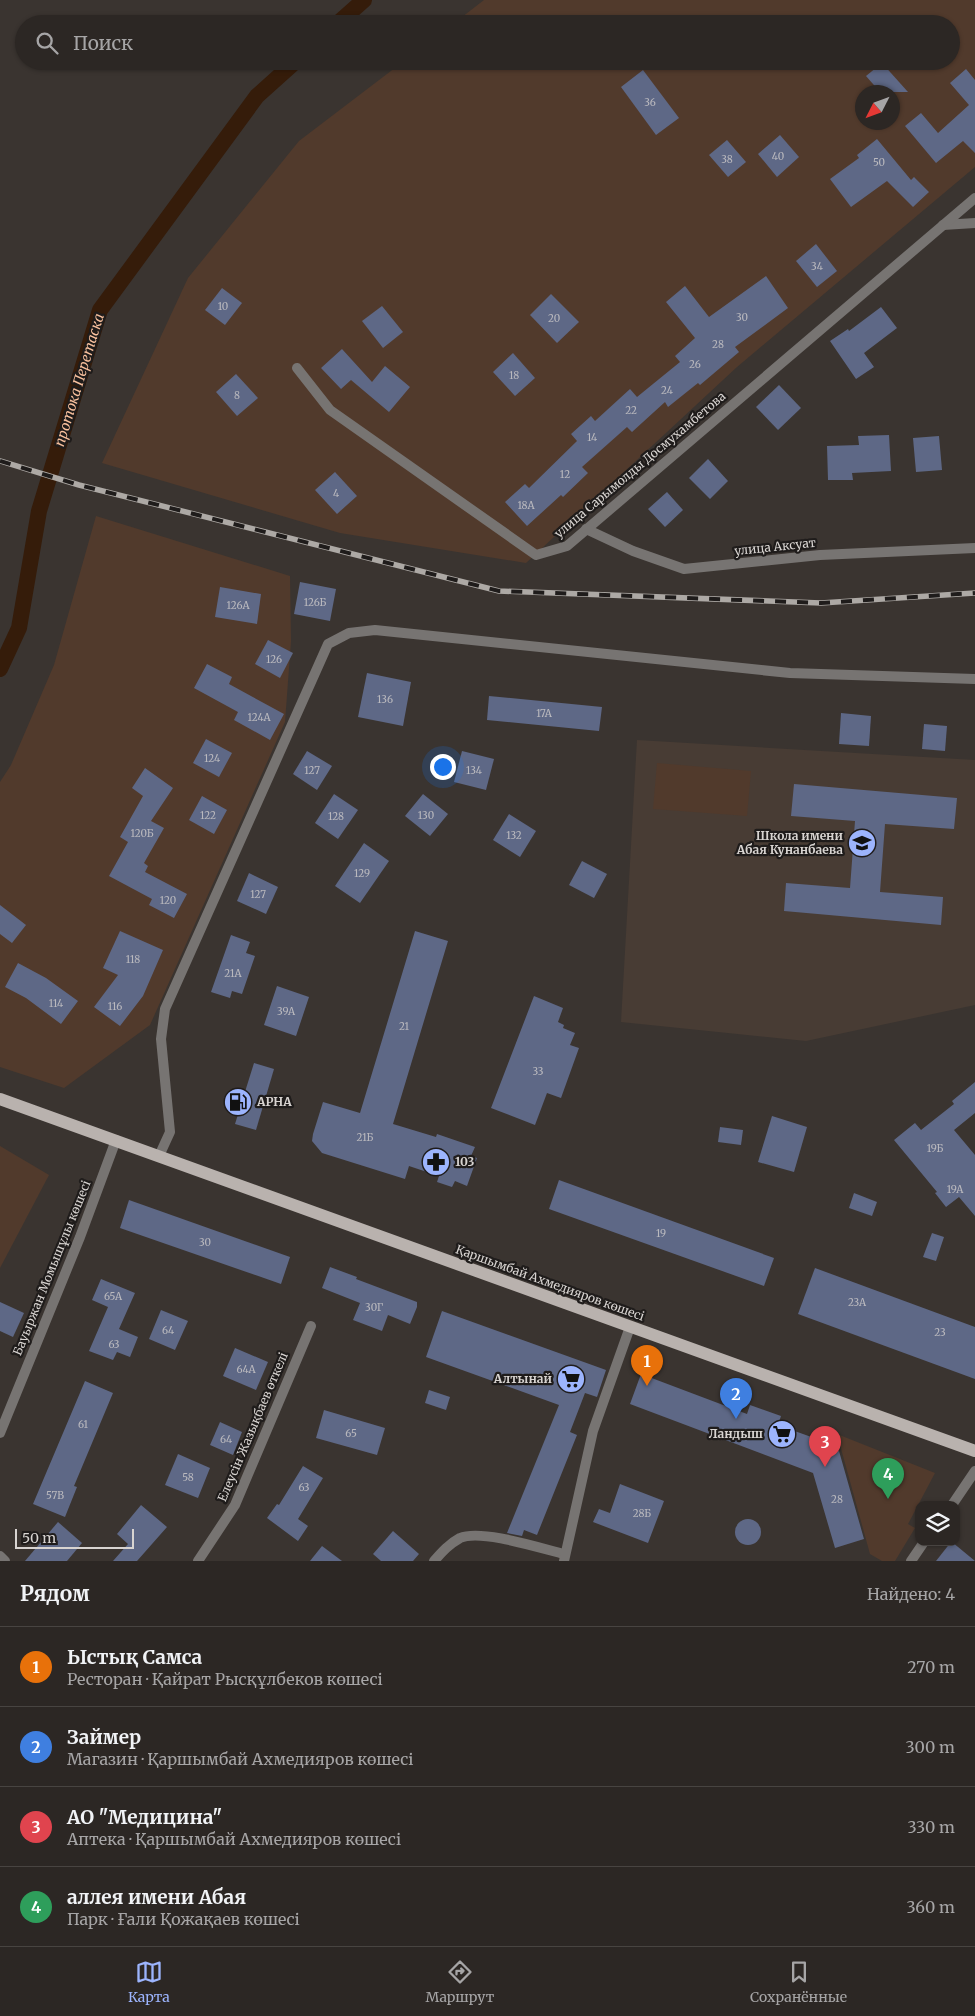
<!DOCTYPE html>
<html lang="ru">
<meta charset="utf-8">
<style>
:root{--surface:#2c2724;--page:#342f2c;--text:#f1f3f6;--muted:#a6a5a6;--line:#484441;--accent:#9cb4fd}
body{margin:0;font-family:Merriweather,serif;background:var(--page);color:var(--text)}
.controls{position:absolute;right:15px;bottom:15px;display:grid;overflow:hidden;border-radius:10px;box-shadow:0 1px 4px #0004}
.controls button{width:45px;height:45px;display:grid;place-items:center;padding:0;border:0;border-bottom:1px solid var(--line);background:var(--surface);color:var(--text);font:25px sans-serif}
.compass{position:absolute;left:855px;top:85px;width:45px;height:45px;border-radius:50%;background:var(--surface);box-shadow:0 1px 4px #0004;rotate:228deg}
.scale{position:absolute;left:15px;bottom:12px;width:119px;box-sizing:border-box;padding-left:5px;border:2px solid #d8d4d1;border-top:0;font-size:14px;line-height:18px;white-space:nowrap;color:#d8d4d1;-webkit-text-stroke:4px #1f1c1b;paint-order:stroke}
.you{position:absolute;left:442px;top:766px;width:18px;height:18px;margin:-12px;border:4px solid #fff;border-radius:50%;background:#1a73e8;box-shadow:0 0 0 8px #1a73e833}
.badge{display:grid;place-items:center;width:32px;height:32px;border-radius:50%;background:var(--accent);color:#fff;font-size:16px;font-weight:700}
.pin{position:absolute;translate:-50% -41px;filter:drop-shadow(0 1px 2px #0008)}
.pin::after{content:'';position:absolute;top:26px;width:18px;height:15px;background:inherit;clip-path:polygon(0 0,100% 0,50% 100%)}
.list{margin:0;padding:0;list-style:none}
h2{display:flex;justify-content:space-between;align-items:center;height:65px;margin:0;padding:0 20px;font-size:21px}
h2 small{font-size:16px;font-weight:400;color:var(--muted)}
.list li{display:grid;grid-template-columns:32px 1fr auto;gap:15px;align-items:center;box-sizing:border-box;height:80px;padding:0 20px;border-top:1px solid var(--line)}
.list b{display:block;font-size:19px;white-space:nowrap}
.list p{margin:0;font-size:16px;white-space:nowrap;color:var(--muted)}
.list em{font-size:16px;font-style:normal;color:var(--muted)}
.icon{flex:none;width:28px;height:28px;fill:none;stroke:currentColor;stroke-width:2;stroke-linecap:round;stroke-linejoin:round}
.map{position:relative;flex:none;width:975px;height:1561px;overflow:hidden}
.search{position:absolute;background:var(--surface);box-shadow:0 1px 4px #0004;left:15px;right:15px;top:15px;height:55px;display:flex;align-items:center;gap:12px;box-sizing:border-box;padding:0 18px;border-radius:28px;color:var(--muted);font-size:19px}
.sheet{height:385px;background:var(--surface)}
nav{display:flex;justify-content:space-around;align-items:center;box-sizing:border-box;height:70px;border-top:1px solid var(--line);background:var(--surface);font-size:14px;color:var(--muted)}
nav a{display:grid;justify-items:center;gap:2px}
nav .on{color:var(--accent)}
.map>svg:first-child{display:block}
.built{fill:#483c34}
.green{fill:#513a2c;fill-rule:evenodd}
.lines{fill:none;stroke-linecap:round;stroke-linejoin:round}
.canal{stroke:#351c0a;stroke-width:16}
.building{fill:#5e6886}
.minor{stroke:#777472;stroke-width:10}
.tertiary{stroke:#777472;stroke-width:10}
.primary{stroke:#b9b2ae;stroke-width:12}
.rail-casing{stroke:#ada9a5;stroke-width:5.5}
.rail{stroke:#1f1c1b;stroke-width:4;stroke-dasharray:11;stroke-linecap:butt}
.labels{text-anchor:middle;stroke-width:4.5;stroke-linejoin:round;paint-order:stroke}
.number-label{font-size:10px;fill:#bab9be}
.street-label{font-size:12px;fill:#d8d4d1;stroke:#1f1c1b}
.poi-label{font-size:12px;font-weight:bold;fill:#d8d4d1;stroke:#1f1c1b;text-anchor:end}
.water-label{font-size:14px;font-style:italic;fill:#f8c09d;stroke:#1f1c1b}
</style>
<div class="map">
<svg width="975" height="1561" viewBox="0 0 975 1561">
<rect width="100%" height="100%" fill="#3a3430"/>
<path class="built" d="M637 740 975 760V1005L806 1041 621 1022Z"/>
<g class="green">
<path d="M484 0H975V167L737 367 526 563 340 533 102 463 188 278 299 141 404 61H951V24H453ZM862 92H892V122H862Z"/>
<path d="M96 516 290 576 291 641 285 722 150 1025 64 1088 0 1067V782L11 765 54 665Z"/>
<path d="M657 763 751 771 747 816 653 809Z"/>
<path d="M0 1146 49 1175 0 1268Z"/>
<path d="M837 1434 935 1473 908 1524 915 1528 895 1561H882L870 1554Z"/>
</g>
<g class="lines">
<g class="canal">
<path d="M337 24 364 0"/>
<path d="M0 669 19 628 39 511 100 310 257 96 296 61"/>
</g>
</g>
<g class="building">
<path d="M882 63 908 92H880L866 76Z"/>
<path d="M966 69 975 80V153L963 141 936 163 905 126 921 113 938 133 969 105 950 83Z"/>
<path d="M643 70 679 118 656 135 621 87Z"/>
<path d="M780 135 799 157 777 177 758 154Z"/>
<path d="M877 139 911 180 914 177 929 192 913 207 887 181 851 207 830 179 859 158 857 155Z"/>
<path d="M727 140 746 162 728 177 709 155Z"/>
<path d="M816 244 837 271 817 287 796 261Z"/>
<path d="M766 276 788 308 735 347 739 352 700 385 698 383 668 407 665 402 632 432 627 427 582 467 588 473 563 497 561 495 527 526 505 502 525 484 529 488 577 441 571 434 591 416 595 421 630 389 637 397 680 362 675 356 695 338 666 302 685 286 709 317Z"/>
<path d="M222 288 242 303 225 325 205 310Z"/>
<path d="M551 294 579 322 557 343 530 315Z"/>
<path d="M382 306 403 332 383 348 362 321Z"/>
<path d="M881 307 897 328 864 353 874 367 856 379 830 341 848 329 849 331Z"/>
<path d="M342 349 372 382 385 366 410 387 389 412 351 380 341 389 321 368Z"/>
<path d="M513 353 535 378 515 396 493 372Z"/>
<path d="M236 374 258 398 237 416 216 392Z"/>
<path d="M779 385 801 408 778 430 756 407Z"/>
<path d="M889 435 891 471 852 473 853 480H828L827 446 859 445 858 436Z"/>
<path d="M939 436 942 470 916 472 913 438Z"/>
<path d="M708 459 728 481 710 499 689 478Z"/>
<path d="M335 472 357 496 337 514 315 490Z"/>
<path d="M667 492 683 510 665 527 648 509Z"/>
<path d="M300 582 336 589 330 621 294 614Z"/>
<path d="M220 587 261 594 257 624 215 617Z"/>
<path d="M268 640 293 653 280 678 255 664Z"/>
<path d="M207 664 232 677 229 684 284 714 270 740 234 720 238 712 194 688Z"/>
<path d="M367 673 411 682 403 726 358 717Z"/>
<path d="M489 696 602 707 599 731 487 720Z"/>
<path d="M841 713 871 716 869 746 839 744Z"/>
<path d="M924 724 947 726 945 751 922 749Z"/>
<path d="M206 739 232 753 219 777 193 763Z"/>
<path d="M307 751 332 766 317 790 293 774Z"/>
<path d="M462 751 494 759 486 790 454 782Z"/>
<path d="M145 768 173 788 151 821 164 828 144 863 148 866 145 872 187 894 174 918 149 905 152 899 109 876 128 842 120 837 143 796 132 788Z"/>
<path d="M794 784 957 798 954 829 885 824 880 892 943 897 941 925 784 911 786 883 850 888 855 821 791 816Z"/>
<path d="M334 794 358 810 338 839 315 823Z"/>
<path d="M423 794 448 814 430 836 405 816Z"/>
<path d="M202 796 227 810 214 834 189 820Z"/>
<path d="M509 814 536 831 520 857 493 840Z"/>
<path d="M364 843 389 861 360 903 335 886Z"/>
<path d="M582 861 607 874 594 898 569 885Z"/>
<path d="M249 873 278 887 266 914 237 901Z"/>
<path d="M0 905 26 925 12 943 0 934Z"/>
<path d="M120 931 163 950 143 996 120 1026 94 1007 118 975 103 968Z"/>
<path d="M415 931 448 941 393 1124 436 1137 437 1134 475 1147 471 1156 477 1158 467 1186 455 1181 452 1187 437 1182 439 1176 409 1166 405 1179 322 1153 312 1141 313 1134 323 1102 360 1113Z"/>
<path d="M231 935 250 942 246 953 255 956 242 994 232 991 230 998 211 992Z"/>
<path d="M18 963 46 978 78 1001 61 1024 26 998 5 987Z"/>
<path d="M277 986 309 997 296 1036 264 1025Z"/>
<path d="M534 996 563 1008 558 1022 564 1025 563 1028 575 1033 570 1045 579 1048 561 1098 547 1093 535 1125 491 1108Z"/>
<path d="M254 1063 274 1069 256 1130 235 1124Z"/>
<path d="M975 1082V1113L954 1130 975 1155V1216L959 1197 946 1207 935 1193 937 1192 894 1140 915 1123 921 1130 954 1104 952 1101Z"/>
<path d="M772 1116 807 1127 794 1172 758 1162Z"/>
<path d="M720 1127 743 1130 741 1145 718 1142Z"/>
<path d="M559 1180 774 1258 764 1286 549 1209Z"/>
<path d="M854 1193 877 1202 872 1216 849 1208Z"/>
<path d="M129 1200 290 1257 281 1284 120 1228Z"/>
<path d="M932 1233 944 1237 936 1261 923 1257Z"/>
<path d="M330 1267 357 1277 356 1279 417 1302V1307L410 1324 388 1315 382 1331 353 1320 360 1303 322 1288Z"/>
<path d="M815 1268 975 1327V1379L798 1314Z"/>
<path d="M101 1279 135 1293 119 1329 138 1337 130 1357 117 1352 113 1360 89 1351 108 1307 92 1300Z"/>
<path d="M0 1302 24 1313 13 1337 0 1331Z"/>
<path d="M161 1310 188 1321 175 1350 149 1339Z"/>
<path d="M442 1311 606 1370 597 1397 585 1393 570 1432 577 1435 537 1535 524 1530 522 1536 507 1533 559 1405 426 1357Z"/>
<path d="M235 1348 268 1362 256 1390 223 1376Z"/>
<path d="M641 1374 747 1414 750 1405 781 1416 778 1425 828 1443 824 1455 839 1451 864 1539 835 1548 813 1473 630 1404Z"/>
<path d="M85 1381 113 1393 74 1486 77 1487 65 1517 33 1504Z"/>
<path d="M429 1390 450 1397 446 1410 425 1403Z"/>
<path d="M324 1410 385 1428 377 1455 316 1438Z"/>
<path d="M220 1422 242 1432 233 1455 210 1445Z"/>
<path d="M178 1454 210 1468 198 1498 165 1485Z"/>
<path d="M303 1466 323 1478 298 1519 308 1526 298 1541 267 1518 277 1504 279 1505Z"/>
<path d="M620 1484 664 1501 648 1543 593 1522 599 1509 610 1513Z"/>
<path d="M141 1505 167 1527 137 1561H113L128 1544 117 1534Z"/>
<circle cx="748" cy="1532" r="13"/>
<path d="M58 1522 82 1543 67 1561H25Z"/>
<path d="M393 1531 419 1554 413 1561H381L373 1554Z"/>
<path d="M951 1542H952L975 1561H936Z"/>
<path d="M322 1546 342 1561H310Z"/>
</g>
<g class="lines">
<g class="minor">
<path d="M943 225 975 223"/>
<path d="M297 368 330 410 536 555 567 546 975 198"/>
<path d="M586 529 633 551 684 569 820 555 975 548"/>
<path d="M159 1156 170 1132 161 1039 165 1009 328 644 349 633 375 630 790 673 975 679"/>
<path d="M0 1433 80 1237 116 1140"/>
<path d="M0 1556 5 1561"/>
<path d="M198 1561 235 1505 311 1326"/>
<path d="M434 1561C442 1552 449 1544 460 1538 481 1529 540 1548 564 1554"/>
<path d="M564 1561 593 1431 630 1327"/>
</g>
<g class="tertiary">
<path d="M952 1505 975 1471"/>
<path d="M911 1561 924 1542"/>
</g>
<path class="primary" d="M0 1099 975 1451"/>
<defs>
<path id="rail" d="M0 461 79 485 499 591 821 603 975 593"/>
</defs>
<use href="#rail" class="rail-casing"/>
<use href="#rail" class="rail"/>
</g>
<defs>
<symbol id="school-disc" viewBox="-11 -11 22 22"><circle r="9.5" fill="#9cb4fd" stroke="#1f1c1b"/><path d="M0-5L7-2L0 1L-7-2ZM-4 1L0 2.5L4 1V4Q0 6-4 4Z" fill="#111"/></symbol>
<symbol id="fuel-disc" viewBox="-11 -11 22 22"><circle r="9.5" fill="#9cb4fd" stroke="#1f1c1b"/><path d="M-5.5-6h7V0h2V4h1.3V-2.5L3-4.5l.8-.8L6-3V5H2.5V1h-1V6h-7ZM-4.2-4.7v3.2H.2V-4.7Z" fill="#111"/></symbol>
<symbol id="pharmacy-disc" viewBox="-11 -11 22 22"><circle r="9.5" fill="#9cb4fd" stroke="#1f1c1b"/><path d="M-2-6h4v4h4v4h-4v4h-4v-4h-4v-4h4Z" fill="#111"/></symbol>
<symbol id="supermarket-disc" viewBox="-11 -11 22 22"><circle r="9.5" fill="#9cb4fd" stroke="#1f1c1b"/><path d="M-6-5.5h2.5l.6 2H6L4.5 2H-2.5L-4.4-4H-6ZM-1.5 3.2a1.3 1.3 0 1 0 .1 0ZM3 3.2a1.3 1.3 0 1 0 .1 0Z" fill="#111"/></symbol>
</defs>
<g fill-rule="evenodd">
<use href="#school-disc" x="846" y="827" width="32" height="32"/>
<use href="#fuel-disc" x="222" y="1086" width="32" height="32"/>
<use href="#pharmacy-disc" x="420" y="1146" width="32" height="32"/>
<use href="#supermarket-disc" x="555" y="1363" width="32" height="32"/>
<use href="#supermarket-disc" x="766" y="1418" width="32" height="32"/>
</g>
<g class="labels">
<g class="number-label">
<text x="650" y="106">36</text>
<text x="778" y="160">40</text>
<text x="727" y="163">38</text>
<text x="879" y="166">50</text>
<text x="817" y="270">34</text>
<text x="223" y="310">10</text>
<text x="742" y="321">30</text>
<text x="554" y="322">20</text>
<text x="718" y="348">28</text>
<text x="695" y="368">26</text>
<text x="514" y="379">18</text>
<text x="667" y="394">24</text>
<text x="237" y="399">8</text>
<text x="631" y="414">22</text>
<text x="592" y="441">14</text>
<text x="565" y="478">12</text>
<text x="336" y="497">4</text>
<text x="526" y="509">18А</text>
<text x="315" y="606">126Б</text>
<text x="238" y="609">126А</text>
<text x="274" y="663">126</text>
<text x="385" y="703">136</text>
<text x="544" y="717">17А</text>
<text x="259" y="721">124А</text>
<text x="212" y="762">124</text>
<text x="312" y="774">127</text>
<text x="474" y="774">134</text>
<text x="208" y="819">122</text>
<text x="426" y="819">130</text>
<text x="336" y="820">128</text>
<text x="142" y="837">120Б</text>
<text x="514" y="839">132</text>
<text x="362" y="877">129</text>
<text x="258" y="898">127</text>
<text x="168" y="904">120</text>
<text x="133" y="963">118</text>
<text x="233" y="977">21А</text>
<text x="56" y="1007">114</text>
<text x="115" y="1010">116</text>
<text x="286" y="1015">39А</text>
<text x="404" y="1030">21</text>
<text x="538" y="1075">33</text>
<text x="365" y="1141">21Б</text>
<text x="935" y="1152">19Б</text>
<text x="955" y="1193">19А</text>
<text x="661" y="1237">19</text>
<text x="205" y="1246">30</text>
<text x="113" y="1300">65А</text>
<text x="857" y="1306">23А</text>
<text x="374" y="1311">30Г</text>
<text x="168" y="1334">64</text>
<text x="940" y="1336">23</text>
<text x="114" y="1348">63</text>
<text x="246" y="1373">64А</text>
<text x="83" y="1428">61</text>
<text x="351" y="1437">65</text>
<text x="226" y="1443">64</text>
<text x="188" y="1481">58</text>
<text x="304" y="1491">63</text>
<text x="55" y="1499">57В</text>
<text x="837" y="1503">28</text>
<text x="642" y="1517">28Б</text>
</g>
<g class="street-label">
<text transform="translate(640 465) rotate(-40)" y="4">улица Сарымолды Досмухамбетова</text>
<text transform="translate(775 547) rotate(-6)" y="4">улица Аксуат</text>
<text transform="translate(52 1268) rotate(-68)" y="4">Бауыржан Момышұлы көшесі</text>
<text transform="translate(550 1283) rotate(20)" y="4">Қаршымбай Ахмедияров көшесі</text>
<text transform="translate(253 1427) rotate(-67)" y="4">Елеусін Жазықбаев өткелі</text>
</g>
<g class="poi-label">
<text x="843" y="840">Школа имени<tspan x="843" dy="14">Абая Кунанбаева</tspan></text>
<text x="257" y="1106" text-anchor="start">АРНА</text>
<text x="455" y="1166" text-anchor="start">103</text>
<text x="552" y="1383">Алтынай</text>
<text x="763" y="1438">Ландыш</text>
</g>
<g class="water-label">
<text transform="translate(79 380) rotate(-73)" y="5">протока Перетаска</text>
</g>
</g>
</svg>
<div class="controls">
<button><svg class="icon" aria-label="layers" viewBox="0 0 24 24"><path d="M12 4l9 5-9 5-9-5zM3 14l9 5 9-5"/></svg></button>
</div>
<svg class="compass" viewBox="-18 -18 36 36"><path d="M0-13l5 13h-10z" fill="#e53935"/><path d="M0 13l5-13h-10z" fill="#a6a5a6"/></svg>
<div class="scale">50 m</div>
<div class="you"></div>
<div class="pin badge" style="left:647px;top:1386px;background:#e8710a">1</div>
<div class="pin badge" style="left:736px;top:1419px;background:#3f7fe0">2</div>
<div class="pin badge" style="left:825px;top:1467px;background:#e0444e">3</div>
<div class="pin badge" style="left:888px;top:1499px;background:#2e9e5b">4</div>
<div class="search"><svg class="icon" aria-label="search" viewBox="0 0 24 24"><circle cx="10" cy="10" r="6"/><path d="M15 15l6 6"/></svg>Поиск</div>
</div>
<section class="sheet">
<h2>Рядом<small>Найдено: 4</small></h2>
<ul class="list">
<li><span class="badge" style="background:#e8710a">1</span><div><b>Ыстық Самса</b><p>Ресторан · Қайрат Рысқұлбеков көшесі</p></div><em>270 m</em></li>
<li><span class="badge" style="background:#3f7fe0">2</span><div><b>Займер</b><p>Магазин · Қаршымбай Ахмедияров көшесі</p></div><em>300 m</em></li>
<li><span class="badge" style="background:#e0444e">3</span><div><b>АО &quot;Медицина&quot;</b><p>Аптека · Қаршымбай Ахмедияров көшесі</p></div><em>330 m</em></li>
<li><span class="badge" style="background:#2e9e5b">4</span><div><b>аллея имени Абая</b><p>Парк · Ғали Қожақаев көшесі</p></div><em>360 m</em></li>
</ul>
</section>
<nav>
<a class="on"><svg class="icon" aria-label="map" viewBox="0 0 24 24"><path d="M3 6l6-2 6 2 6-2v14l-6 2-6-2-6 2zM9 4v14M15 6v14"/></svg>Карта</a>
<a><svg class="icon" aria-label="directions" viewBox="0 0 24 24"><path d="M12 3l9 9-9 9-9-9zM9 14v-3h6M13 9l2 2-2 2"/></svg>Маршрут</a>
<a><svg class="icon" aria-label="saved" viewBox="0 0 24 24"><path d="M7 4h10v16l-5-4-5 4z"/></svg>Сохранённые</a>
</nav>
